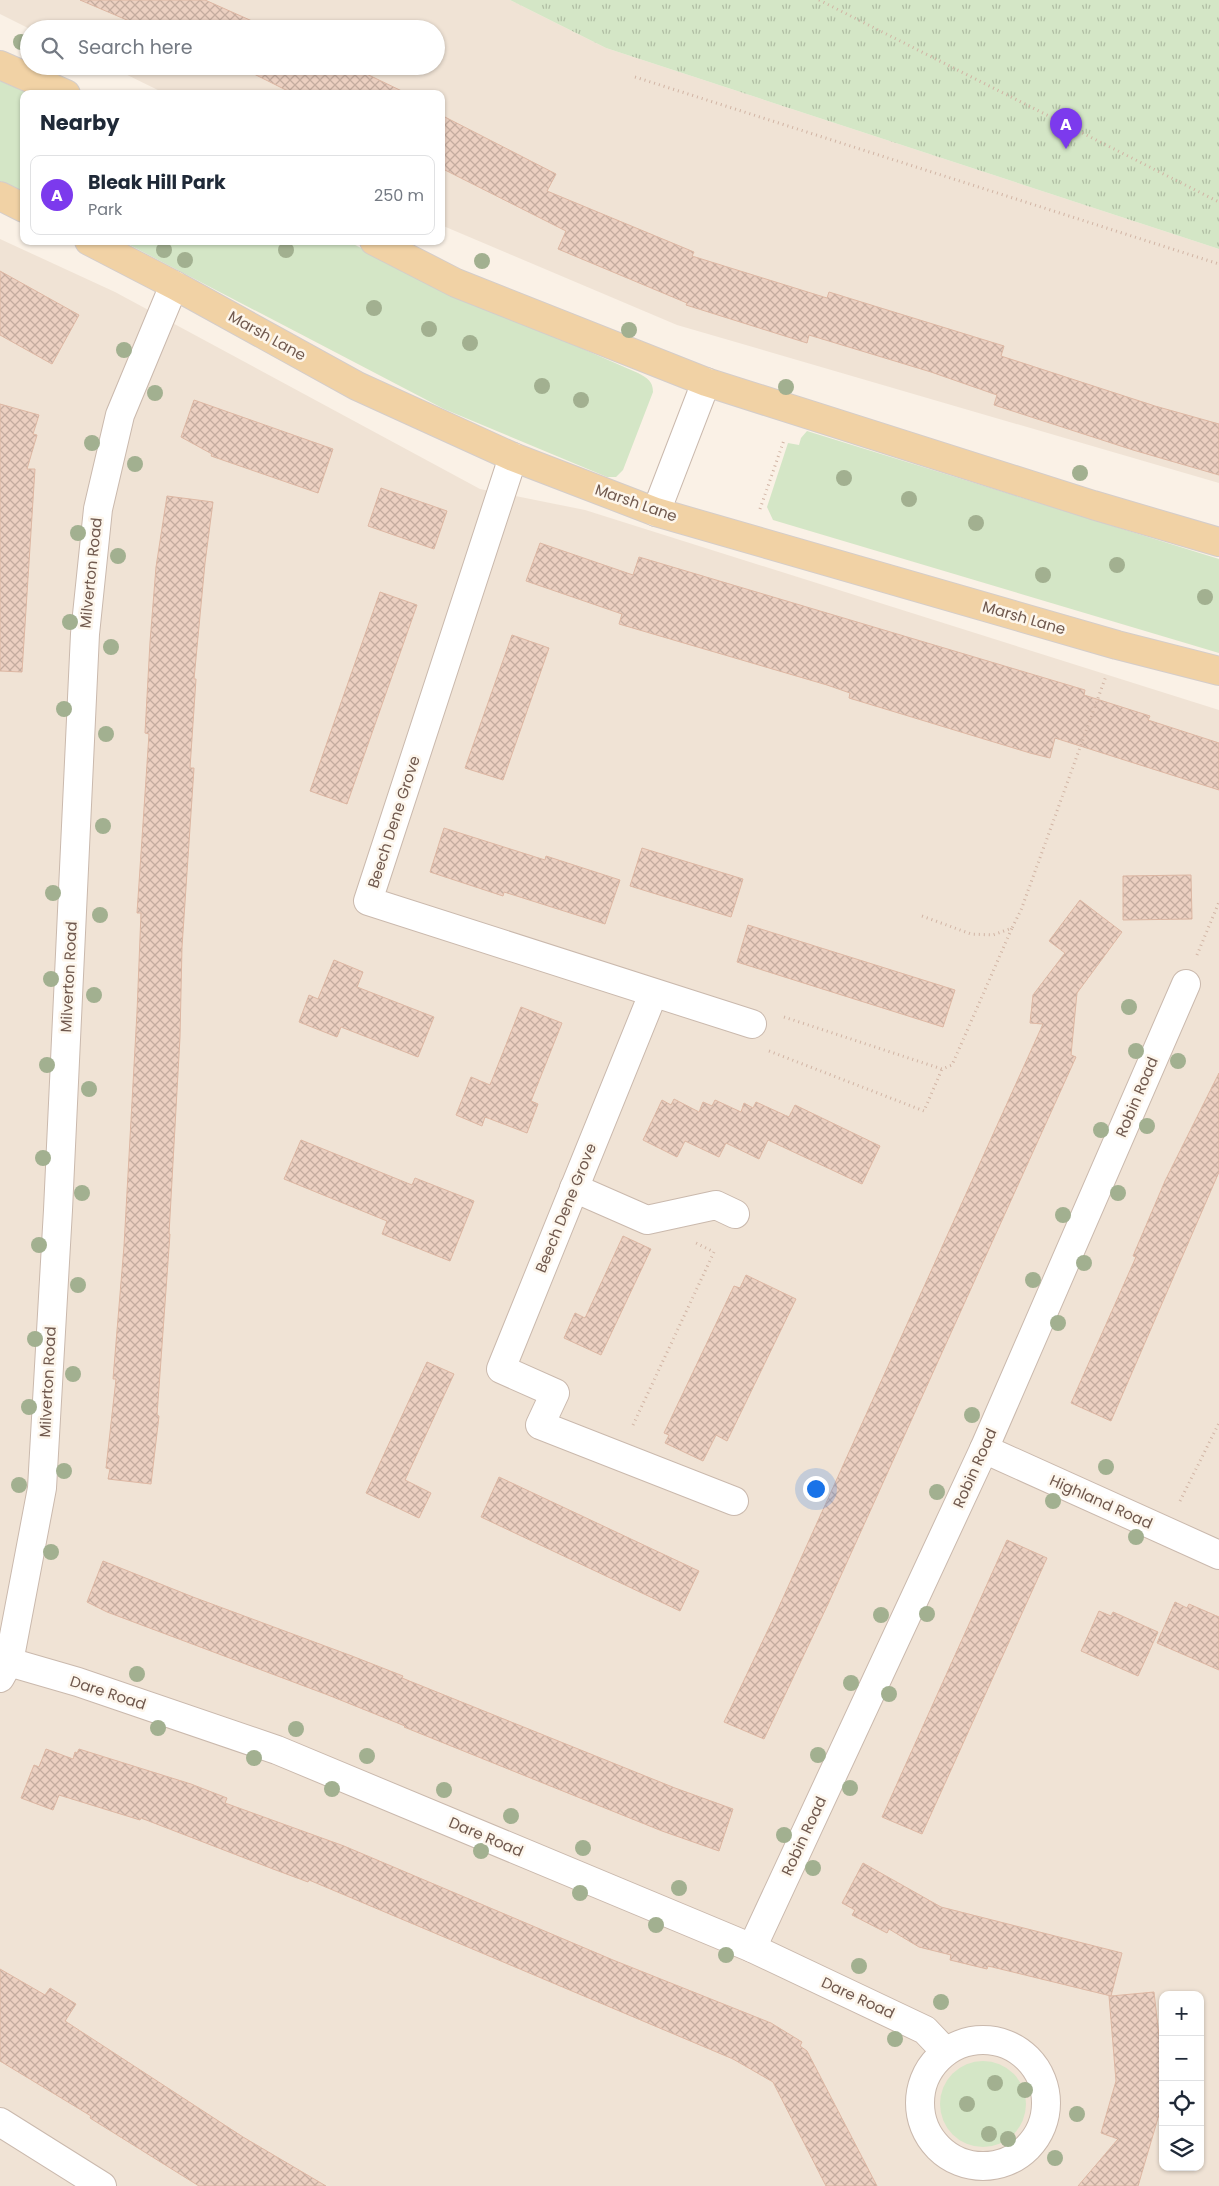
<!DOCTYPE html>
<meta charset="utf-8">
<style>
:root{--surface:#fff;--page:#f6f6f7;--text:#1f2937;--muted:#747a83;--line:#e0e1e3;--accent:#7c3aed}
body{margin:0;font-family:Poppins,sans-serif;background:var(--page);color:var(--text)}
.controls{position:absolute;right:15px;bottom:15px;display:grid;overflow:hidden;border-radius:10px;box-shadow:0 1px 4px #0004}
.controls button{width:45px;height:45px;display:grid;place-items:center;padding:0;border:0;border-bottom:1px solid var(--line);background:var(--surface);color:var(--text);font:25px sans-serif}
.you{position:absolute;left:815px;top:1488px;width:18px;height:18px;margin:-12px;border:4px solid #fff;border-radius:50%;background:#1a73e8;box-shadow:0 0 0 8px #1a73e833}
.badge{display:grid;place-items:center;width:32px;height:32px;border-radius:50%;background:var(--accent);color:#fff;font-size:16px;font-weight:700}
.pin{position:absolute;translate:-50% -41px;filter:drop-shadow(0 1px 2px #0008)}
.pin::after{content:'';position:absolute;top:26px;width:18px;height:15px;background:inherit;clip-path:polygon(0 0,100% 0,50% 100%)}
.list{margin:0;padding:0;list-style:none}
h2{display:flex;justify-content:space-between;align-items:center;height:65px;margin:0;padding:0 20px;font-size:21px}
h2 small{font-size:16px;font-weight:400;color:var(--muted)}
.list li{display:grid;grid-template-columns:32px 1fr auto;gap:15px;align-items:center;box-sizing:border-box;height:80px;margin:0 10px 10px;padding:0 10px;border:1px solid var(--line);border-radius:10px}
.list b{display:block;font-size:19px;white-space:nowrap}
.list p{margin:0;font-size:16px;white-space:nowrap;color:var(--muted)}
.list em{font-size:16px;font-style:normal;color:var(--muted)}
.icon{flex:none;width:28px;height:28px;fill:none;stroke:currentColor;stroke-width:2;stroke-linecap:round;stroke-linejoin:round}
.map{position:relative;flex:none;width:1219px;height:2186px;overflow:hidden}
.search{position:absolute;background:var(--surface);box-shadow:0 1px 4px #0004;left:20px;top:20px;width:425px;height:55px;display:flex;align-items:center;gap:12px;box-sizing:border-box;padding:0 18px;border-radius:28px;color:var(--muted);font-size:19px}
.panel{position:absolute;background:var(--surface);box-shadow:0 1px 4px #0004;left:20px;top:90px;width:425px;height:155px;border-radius:10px}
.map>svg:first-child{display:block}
.residential{fill:#f0e3d5;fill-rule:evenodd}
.green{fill:#d4e6c6}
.park{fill:url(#park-tufts)}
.building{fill:url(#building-cross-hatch);stroke:#ddb7a3}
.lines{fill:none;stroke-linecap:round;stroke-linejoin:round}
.minor-casing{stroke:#cab9ad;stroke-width:30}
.major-casing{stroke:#d4cdca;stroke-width:30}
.path{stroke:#d1b4a4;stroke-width:3;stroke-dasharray:1 4;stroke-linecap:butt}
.minor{stroke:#fff;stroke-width:28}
.major{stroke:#f1d2a5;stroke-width:28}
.tree{fill:#a2b090}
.labels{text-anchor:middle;stroke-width:5;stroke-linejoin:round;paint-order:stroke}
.street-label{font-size:15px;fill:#70594e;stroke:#fdf6ec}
</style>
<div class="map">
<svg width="1219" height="2186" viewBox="0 0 1219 2186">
<defs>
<pattern id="park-tufts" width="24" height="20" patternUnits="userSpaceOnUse" patternTransform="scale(1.25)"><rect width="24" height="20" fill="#d4e6c6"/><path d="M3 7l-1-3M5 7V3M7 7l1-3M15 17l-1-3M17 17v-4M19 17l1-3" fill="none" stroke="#b0bda3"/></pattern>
<pattern id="building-cross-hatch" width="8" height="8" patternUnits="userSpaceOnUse" patternTransform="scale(1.25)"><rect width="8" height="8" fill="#ecd0c1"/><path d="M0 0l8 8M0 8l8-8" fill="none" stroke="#c4ac9f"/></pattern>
</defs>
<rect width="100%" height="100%" fill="#faf1e6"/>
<g class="residential">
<path d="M0 0H510L606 48 1219 249V483L677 325 441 225V94H166L109 66H436V29H30L0 14Z"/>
<path d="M0 239 115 292 480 489 585 510 1219 710V2186H0ZM1163 1995H1200V2167H1163Z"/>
</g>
<g class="green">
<path d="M0 81 30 94H24V192L0 181Z"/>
<path d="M122 241H347L430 282 638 373C647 378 653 381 653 392L623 470 616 477H607L444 409Z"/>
<path d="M807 431 1219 559V653L773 520 767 507 788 443 799 445 801 438Z"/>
<circle cx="983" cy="2104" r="43"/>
</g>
<path class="park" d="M510 0H1219V249L606 48Z"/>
<g class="building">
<path d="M80 0H205L270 29H148Z"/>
<path d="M238 66H350L408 94H294Z"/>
<path d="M441 115 556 174 547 191 694 252 692 256 827 298 829 292 1004 346 1001 356 1155 406 1219 424V475L1133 450 994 405 997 395 931 372 809 335 807 343 686 305 687 303 558 249 566 231 441 168Z"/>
<path d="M0 271 79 315 52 364 0 335Z"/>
<path d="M194 400 333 449 318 493 211 456 212 454 181 437Z"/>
<path d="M0 404 39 415 33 434 37 435 27 469H35L22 672 0 671Z"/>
<path d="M381 488 447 511 434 549 368 526Z"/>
<path d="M167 496 213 502 205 563 194 679H196L190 768H194L182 947 180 1037 169 1234H170L157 1415 159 1416 151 1484 108 1479 110 1469 106 1468 116 1379H113L124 1246 137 1012 141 913H137L149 734 145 733 150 642 156 567Z"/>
<path d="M540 543 633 575 639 557 1085 690 1084 695 1150 716 1148 720 1219 743V790L1055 738 1050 758 1030 753 849 698 850 693 827 685 619 624 622 614 526 581Z"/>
<path d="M380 592 417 605 347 804 310 791Z"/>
<path d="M512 635 549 648 503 780 465 768Z"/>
<path d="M444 828 545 860 546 856 620 880 605 924 504 892 503 896 430 872Z"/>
<path d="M642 848 743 879 731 917 630 886Z"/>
<path d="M1191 875 1192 919 1123 920V876Z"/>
<path d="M1080 900 1122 932 1077 993 1071 1055 1076 1057 828 1604 764 1739 724 1722 778 1609 1043 1024 1030 1023 1033 995 1065 953 1049 941Z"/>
<path d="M748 925 955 990 943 1027 737 962Z"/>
<path d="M334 960 363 972 357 987 434 1017 418 1057 341 1027 337 1037 299 1022 309 995 318 999Z"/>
<path d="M521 1007 562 1023 531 1101 538 1104 527 1133 485 1117 482 1126 456 1115 471 1077 490 1085Z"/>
<path d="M1219 1073V1172L1111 1421 1071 1403 1136 1257 1133 1256 1165 1181Z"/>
<path d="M674 1099 699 1112 703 1102 712 1106 715 1100 741 1112 744 1103 753 1108 756 1102 789 1117 795 1105 880 1146 862 1184 768 1140 759 1159 726 1143 719 1157 685 1141 677 1157 643 1140 662 1100 671 1105Z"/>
<path d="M301 1140 412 1185 415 1178 474 1201 450 1261 382 1234 387 1221 284 1179Z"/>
<path d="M623 1236 651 1249 601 1355 564 1338 575 1313 585 1318Z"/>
<path d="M746 1275 796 1299 727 1441 716 1435 703 1461 665 1443 669 1435 664 1433 734 1286 740 1288Z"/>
<path d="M427 1362 454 1374 405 1480 431 1493 419 1518 366 1493Z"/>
<path d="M499 1477 699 1571 680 1611 481 1517Z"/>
<path d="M1007 1540 1047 1558 922 1834 882 1817Z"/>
<path d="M103 1561 193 1597 352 1656 403 1676 402 1678 675 1788 733 1809 719 1851 662 1831 404 1727 405 1726 328 1695 107 1612 87 1602Z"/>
<path d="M1175 1602 1187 1608 1189 1604 1219 1617V1670L1157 1643Z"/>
<path d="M1099 1611 1111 1616 1113 1612 1158 1632 1138 1676 1081 1651Z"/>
<path d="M46 1749 73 1759 75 1752 77 1753 79 1749 191 1784 227 1798 225 1803 344 1846 613 1960 771 2023 802 2042 800 2046 807 2051 877 2186H826L773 2082 733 2059 309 1880 308 1882 273 1869 141 1818 140 1820 59 1795 53 1810 21 1798 34 1765 39 1767Z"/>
<path d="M863 1863 941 1907 1122 1953 1111 1996 1154 1992 1163 2071V2101L1138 2186H1078L1118 2139 1101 2133 1116 2081 1109 1996H1111L988 1966 987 1969 950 1960 951 1955 919 1947 889 1929 887 1933 852 1915 855 1910 842 1903Z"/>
<path d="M0 1969 45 1995 50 1988 76 2004 65 2021 243 2137 326 2186H199L90 2118 91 2116 0 2061Z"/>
</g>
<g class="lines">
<defs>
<g id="minor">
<path d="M513 457 368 901 752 1024"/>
<path d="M656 512 706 382"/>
<path d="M653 994 501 1369 555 1393 540 1425 734 1501"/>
<path d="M574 1188 647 1220 716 1205 735 1214"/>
<path d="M984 1449 1219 1555"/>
<path d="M9 1662 78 1682 277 1750 752 1948 925 2030 945 2051"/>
<path d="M0 1678 9 1662 42 1488 58 1210 85 634 98 509 120 415 174 285"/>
<path d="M752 1948 984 1449 1186 984"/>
<circle cx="983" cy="2103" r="63"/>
<path d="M0 2122 102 2186"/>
</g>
<g id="major">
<path d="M0 65 66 94"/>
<path d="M0 196 24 208"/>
<path d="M89 241 174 285 357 386 513 457 656 512 1117 645 1219 671"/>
<path d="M374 241 456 283 706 382 1093 505 1219 542"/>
</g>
</defs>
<use href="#minor" class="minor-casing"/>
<use href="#major" class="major-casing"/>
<g class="path">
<path d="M819 0 1219 202"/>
<path d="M635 77 1219 264"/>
<path d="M760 509 784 440"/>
<path d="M922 916 971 934 993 935 1012 928 1021 910 1106 676"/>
<path d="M1197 955 1219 902"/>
<path d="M784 1017 942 1069 952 1065 1012 928"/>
<path d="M769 1051 924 1111 942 1069"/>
<path d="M633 1425 714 1252 696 1243"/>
<path d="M1180 1501 1219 1423"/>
</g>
<use href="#minor" class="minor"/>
<use href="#major" class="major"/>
</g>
<g class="tree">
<circle cx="21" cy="42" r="8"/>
<circle cx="164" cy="250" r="8"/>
<circle cx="286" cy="250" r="8"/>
<circle cx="185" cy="260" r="8"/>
<circle cx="482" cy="261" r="8"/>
<circle cx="374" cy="308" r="8"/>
<circle cx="429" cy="329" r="8"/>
<circle cx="629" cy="330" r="8"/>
<circle cx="470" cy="343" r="8"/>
<circle cx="124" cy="350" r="8"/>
<circle cx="542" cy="386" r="8"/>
<circle cx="786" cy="387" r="8"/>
<circle cx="155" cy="393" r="8"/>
<circle cx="581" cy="400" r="8"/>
<circle cx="92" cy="443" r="8"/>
<circle cx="135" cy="464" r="8"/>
<circle cx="1080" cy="473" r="8"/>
<circle cx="844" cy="478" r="8"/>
<circle cx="909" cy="499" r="8"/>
<circle cx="976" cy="523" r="8"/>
<circle cx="78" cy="533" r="8"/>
<circle cx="118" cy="556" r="8"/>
<circle cx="1117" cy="565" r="8"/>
<circle cx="1043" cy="575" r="8"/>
<circle cx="1205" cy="597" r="8"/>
<circle cx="70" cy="622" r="8"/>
<circle cx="111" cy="647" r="8"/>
<circle cx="64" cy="709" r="8"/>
<circle cx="106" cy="734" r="8"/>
<circle cx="103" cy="826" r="8"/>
<circle cx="53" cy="893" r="8"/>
<circle cx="100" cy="915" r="8"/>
<circle cx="51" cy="979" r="8"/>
<circle cx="94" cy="995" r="8"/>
<circle cx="1129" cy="1007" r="8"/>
<circle cx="1136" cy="1051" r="8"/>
<circle cx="1178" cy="1061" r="8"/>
<circle cx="47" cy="1065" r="8"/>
<circle cx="89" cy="1089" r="8"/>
<circle cx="1147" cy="1126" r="8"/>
<circle cx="1101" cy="1130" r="8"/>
<circle cx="43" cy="1158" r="8"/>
<circle cx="82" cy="1193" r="8"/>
<circle cx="1118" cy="1193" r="8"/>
<circle cx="1063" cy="1215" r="8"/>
<circle cx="39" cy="1245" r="8"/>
<circle cx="1084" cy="1263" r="8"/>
<circle cx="1033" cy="1280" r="8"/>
<circle cx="78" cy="1285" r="8"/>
<circle cx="1058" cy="1323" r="8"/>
<circle cx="35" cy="1339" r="8"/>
<circle cx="73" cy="1374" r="8"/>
<circle cx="29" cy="1407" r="8"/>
<circle cx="972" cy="1415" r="8"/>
<circle cx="1106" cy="1467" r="8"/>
<circle cx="64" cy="1471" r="8"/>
<circle cx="19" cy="1485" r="8"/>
<circle cx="937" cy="1492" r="8"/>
<circle cx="1053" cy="1501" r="8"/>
<circle cx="1136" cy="1537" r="8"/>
<circle cx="51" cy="1552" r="8"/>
<circle cx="927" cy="1614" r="8"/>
<circle cx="881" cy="1615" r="8"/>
<circle cx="137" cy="1674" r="8"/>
<circle cx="851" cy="1683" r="8"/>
<circle cx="889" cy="1694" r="8"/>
<circle cx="158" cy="1728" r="8"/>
<circle cx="296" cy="1729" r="8"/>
<circle cx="818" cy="1755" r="8"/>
<circle cx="367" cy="1756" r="8"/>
<circle cx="254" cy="1758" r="8"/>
<circle cx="850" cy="1788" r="8"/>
<circle cx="332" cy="1789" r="8"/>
<circle cx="444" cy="1790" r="8"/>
<circle cx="511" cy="1816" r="8"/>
<circle cx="784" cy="1835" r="8"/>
<circle cx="583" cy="1848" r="8"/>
<circle cx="481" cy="1851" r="8"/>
<circle cx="813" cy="1868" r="8"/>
<circle cx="679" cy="1888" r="8"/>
<circle cx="580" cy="1893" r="8"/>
<circle cx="656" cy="1925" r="8"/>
<circle cx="726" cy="1955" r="8"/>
<circle cx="859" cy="1966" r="8"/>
<circle cx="941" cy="2002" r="8"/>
<circle cx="895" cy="2039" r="8"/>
<circle cx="995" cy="2083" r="8"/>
<circle cx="1025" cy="2090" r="8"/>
<circle cx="967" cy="2104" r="8"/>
<circle cx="1077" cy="2114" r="8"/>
<circle cx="989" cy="2134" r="8"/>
<circle cx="1008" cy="2139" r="8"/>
<circle cx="1055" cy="2158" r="8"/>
</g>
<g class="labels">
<g class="street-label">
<text transform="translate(267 336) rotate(29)" y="5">Marsh Lane</text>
<text transform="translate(636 503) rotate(19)" y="5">Marsh Lane</text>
<text transform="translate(91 573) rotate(-84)" y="5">Milverton Road</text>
<text transform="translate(1024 618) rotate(16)" y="5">Marsh Lane</text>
<text transform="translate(394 822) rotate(-72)" y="5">Beech Dene Grove</text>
<text transform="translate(69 977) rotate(-87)" y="5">Milverton Road</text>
<text transform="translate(1137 1097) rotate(-67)" y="5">Robin Road</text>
<text transform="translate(566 1208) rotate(-68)" y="5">Beech Dene Grove</text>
<text transform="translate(48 1382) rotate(-87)" y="5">Milverton Road</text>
<text transform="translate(975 1468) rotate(-66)" y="5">Robin Road</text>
<text transform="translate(1101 1502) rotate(24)" y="5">Highland Road</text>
<text transform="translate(108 1693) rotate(18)" y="5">Dare Road</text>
<text transform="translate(804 1836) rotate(-65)" y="5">Robin Road</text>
<text transform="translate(486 1837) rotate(23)" y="5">Dare Road</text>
<text transform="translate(858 1998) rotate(25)" y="5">Dare Road</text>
</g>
</g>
</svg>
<div class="controls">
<button>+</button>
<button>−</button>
<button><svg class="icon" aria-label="locate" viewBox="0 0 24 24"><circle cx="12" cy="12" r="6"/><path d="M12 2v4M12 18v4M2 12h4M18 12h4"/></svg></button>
<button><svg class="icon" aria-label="layers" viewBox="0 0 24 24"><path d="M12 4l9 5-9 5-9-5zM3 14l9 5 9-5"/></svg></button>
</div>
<div class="you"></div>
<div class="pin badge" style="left:1066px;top:149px">A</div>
<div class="search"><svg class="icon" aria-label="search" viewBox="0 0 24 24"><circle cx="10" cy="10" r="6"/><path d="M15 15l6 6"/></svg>Search here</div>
<section class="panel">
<h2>Nearby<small></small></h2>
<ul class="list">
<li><span class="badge">A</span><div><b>Bleak Hill Park</b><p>Park</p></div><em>250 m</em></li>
</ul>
</section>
</div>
